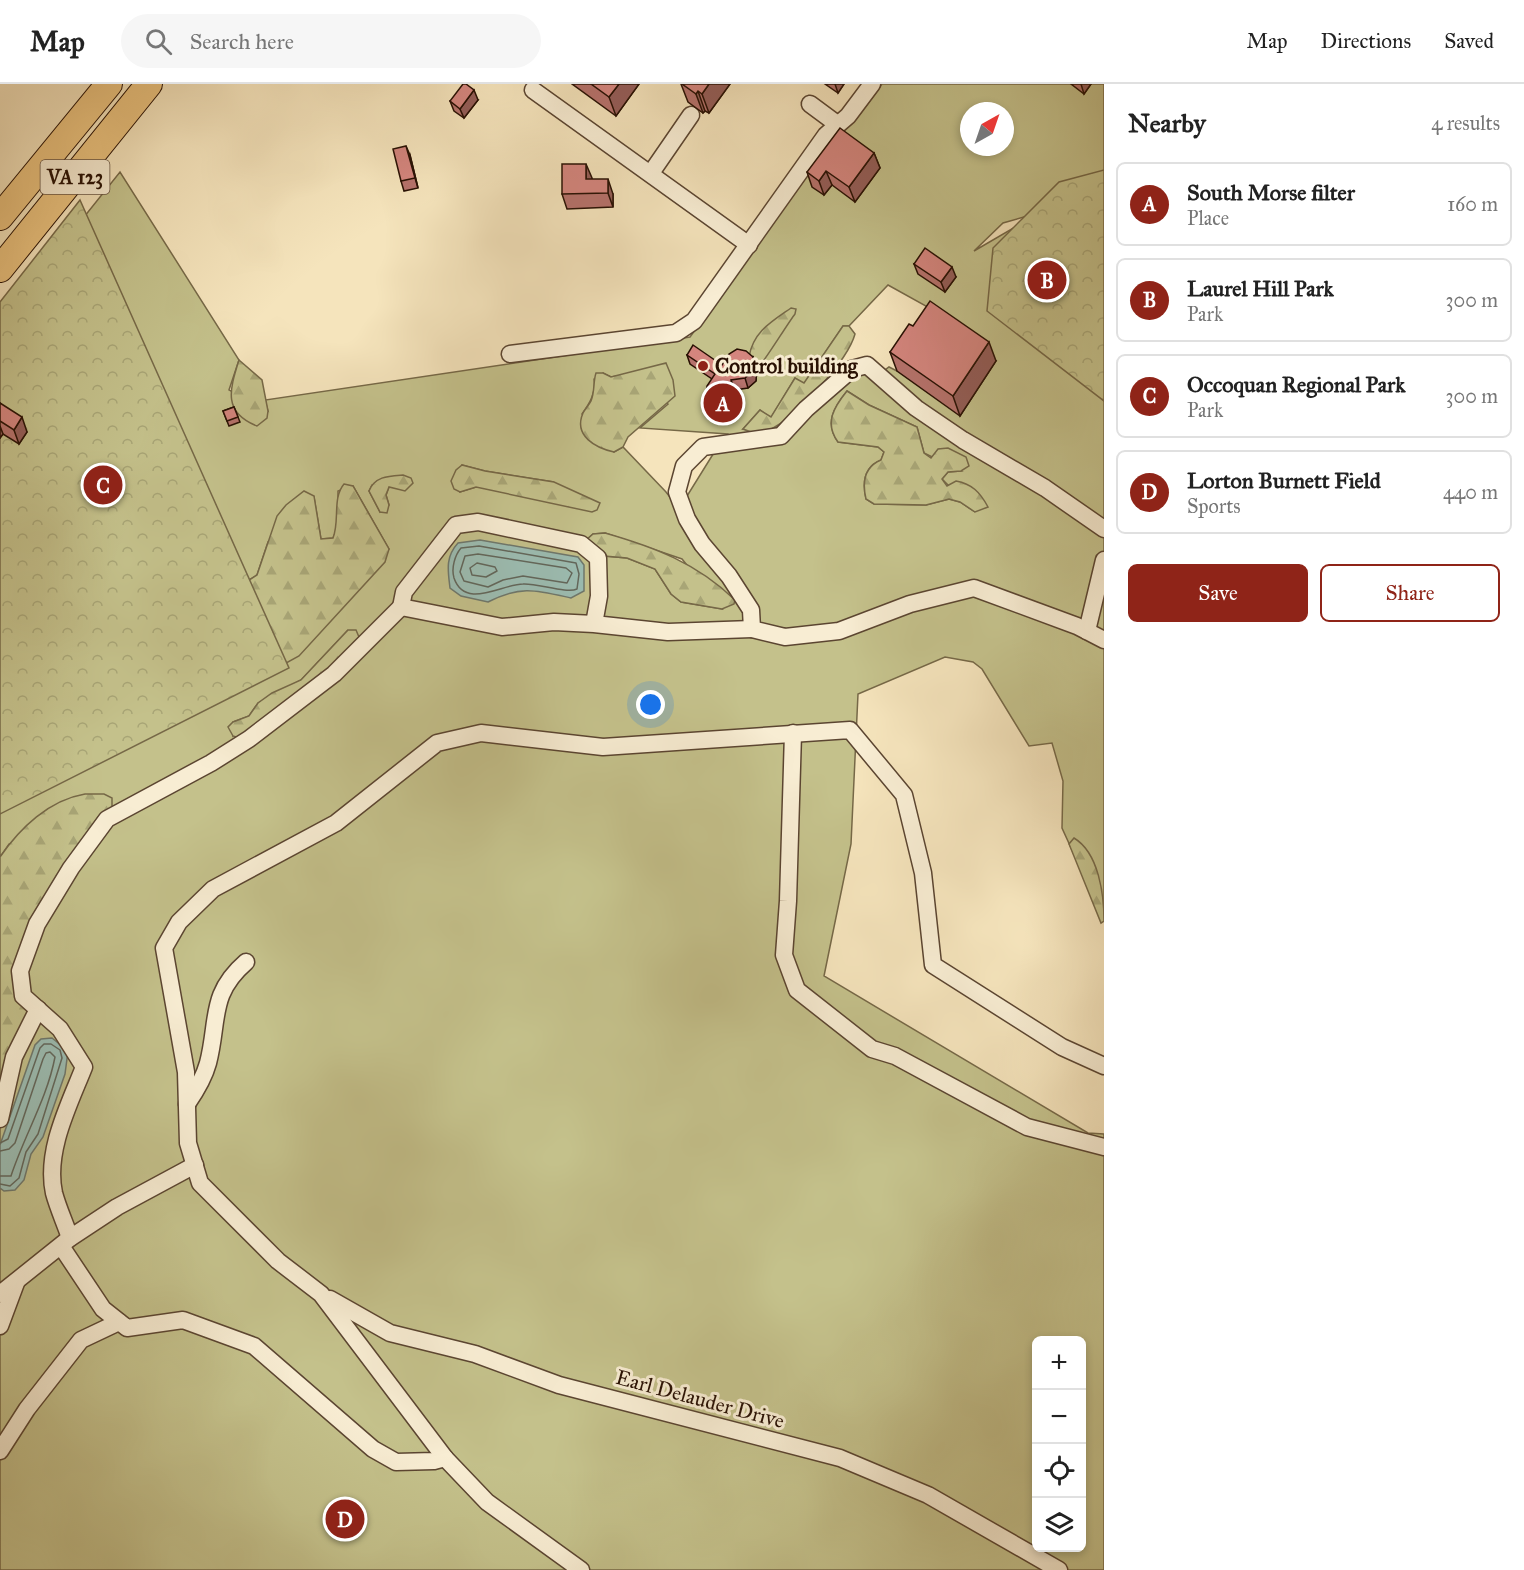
<!DOCTYPE html>
<meta charset="utf-8">
<style>
:root{--surface:#fff;--page:#f6f6f6;--text:#222;--muted:#767676;--line:#e0e0e0;--accent:#8f2418}
body{margin:0;font-family:"IM FELL Great Primer",serif;background:var(--page);color:var(--text)}
.controls{position:absolute;right:18px;bottom:18px;display:grid;overflow:hidden;border-radius:9px;box-shadow:0 3px 9px #0003}
.controls button{width:54px;height:54px;display:grid;place-items:center;padding:0;border:0;border-bottom:2px solid var(--line);background:var(--surface);color:var(--text);font:30px sans-serif}
.compass{position:absolute;left:960px;top:18px;width:54px;height:54px;border-radius:50%;background:var(--surface);box-shadow:0 3px 9px #0003;rotate:40deg}
.you{position:absolute;left:651px;top:621px;width:21px;height:21px;margin:-15px;border:4px solid #fff;border-radius:50%;background:#1a73e8;box-shadow:0 0 0 9px #1a73e833}
.badge{display:grid;place-items:center;width:39px;height:39px;border-radius:50%;background:var(--accent);color:#fff;font-size:20px;font-weight:700}
.pin{position:absolute;translate:-50% -50%;border:3px solid #fff;box-shadow:0 2px 6px #0006}
.list{margin:0;padding:0;list-style:none}
h2{display:flex;justify-content:space-between;align-items:center;height:78px;margin:0;padding:0 24px;font-size:26px}
h2 small{font-size:20px;font-weight:400;color:var(--muted)}
.list li{display:grid;grid-template-columns:39px 1fr auto;gap:18px;align-items:center;box-sizing:border-box;height:84px;margin:0 12px 12px;padding:0 12px;border:2px solid var(--line);border-radius:9px}
.list b{display:block;font-size:22px;white-space:nowrap}
.list p{margin:0;font-size:20px;white-space:nowrap;color:var(--muted)}
.list em{font-size:20px;font-style:normal;color:var(--muted)}
.actions{display:flex;gap:12px;padding:18px 24px}
.actions a{flex:1;padding:14px 0;border:2px solid var(--accent);border-radius:9px;text-align:center;font-size:21px;color:var(--accent)}
.actions .main{background:var(--accent);color:#fff}
.icon{flex:none;width:33px;height:33px;fill:none;stroke:currentColor;stroke-width:2;stroke-linecap:round;stroke-linejoin:round}
.map{position:relative;flex:none;width:1104px;height:1486px;overflow:hidden}
header{display:flex;align-items:center;gap:36px;box-sizing:border-box;height:84px;padding:0 30px;background:var(--surface);border-bottom:2px solid var(--line)}
header strong{font-size:28px}
nav{display:flex;gap:33px;margin-inline-start:auto;font-size:21px}
.search{width:420px;height:54px;background:var(--page);display:flex;align-items:center;gap:15px;box-sizing:border-box;padding:0 21px;border-radius:33px;color:var(--muted);font-size:22px}
main{display:flex}
aside{flex:1;background:var(--surface)}
.map>svg:first-child{display:block}
.grass{fill:#c4c18b;stroke:#766847;stroke-width:1.5;fill-rule:evenodd}
.forest{fill:url(#forest-firs);stroke:#766847;stroke-width:1.5}
.park{fill:url(#park-crowns);stroke:#766847;stroke-width:1.5}
.water{fill:#9cbeb4;stroke:#6e786d;stroke-width:1.5}
.lines{fill:none;stroke-linecap:round;stroke-linejoin:round}
.shore{stroke:#62675c;stroke-width:1.5}
.minor-casing{stroke:#5b4531;stroke-width:19}
.highway-casing{stroke:#281003;stroke-width:28}
.minor{stroke:#f8edd3;stroke-width:16}
.highway{stroke:#eac27e;stroke-width:26}
.wall{fill:#b6726c;stroke:#281003;stroke-width:1.5}
.shaded-wall{fill:#945d58;stroke:#281003;stroke-width:1.5}
.building{fill:#d4857e;stroke:#281003;stroke-width:1.5}
.poi-dot{fill:#8f2418;stroke:#f8edd3;stroke-width:2}
.labels{text-anchor:middle;stroke-width:6;stroke-linejoin:round;paint-order:stroke}
.shield{fill:#f8edd3;stroke:#665241;stroke-width:1.5}
.shield-label{font-size:20px;font-weight:bold;fill:#281003}
.poi-label{font-size:21px;font-weight:bold;fill:#281003;stroke:#f8edd3;text-anchor:start}
.street-label{font-size:21px;fill:#281003;stroke:#f8edd3}
</style>
<header>
<strong>Map</strong>
<div class="search"><svg class="icon" aria-label="search" viewBox="0 0 24 24"><circle cx="10" cy="10" r="6"/><path d="M15 15l6 6"/></svg>Search here</div>
<nav><a>Map</a><a>Directions</a><a>Saved</a></nav>
</header>
<main>
<div class="map">
<svg width="1104" height="1486" viewBox="0 0 1104 1486">
<defs>
<pattern id="forest-firs" width="22" height="20" patternUnits="userSpaceOnUse" patternTransform="scale(1.5)"><rect width="22" height="20" fill="#c4c18b"/><path d="M5 1l3.5 6h-7zM16 11l3.5 6h-7z" fill="#a8a576"/></pattern>
<pattern id="park-crowns" width="20" height="18" patternUnits="userSpaceOnUse" patternTransform="scale(1.5)"><rect width="20" height="18" fill="#c4c18b"/><path d="M2 6a3 3 0 1 1 6 0M12 15a3 3 0 1 1 6 0" fill="none" stroke="#a8a576"/></pattern>
</defs>
<rect width="100%" height="100%" fill="#f5e4bc"/>
<filter id="stains"><feTurbulence type="fractalNoise" baseFrequency=".00333" numOctaves="4"/><feColorMatrix values="0 0 0 0 .2 0 0 0 0 .09 0 0 0 0 .02 0 0 0 .5 -.17"/></filter>
<radialGradient id="worn" r=".72"><stop offset=".6" stop-color="#630" stop-opacity="0"/><stop offset="1" stop-color="#630" stop-opacity=".3"/></radialGradient>
<path class="grass" d="M882 0H1104V836L1062 744 1063 697 1052 659 1029 662 982 585 973 578 945 573 858 610 851 760 824 892 1088 1049 1104 1050V1486H0V1000L35 830 98 733 112 723 9 760 0 773V717L389 465 353 402 338 407V442L333 454 321 455 314 413 268 458 257 491 240 502 32 198 120 88 239 276 229 306 268 327 265 316 690 253 828 63 860 30ZM969 27H1005V63H969ZM1041 128 974 167 1003 139ZM888 201 926 222 937 236 897 287 889 283 873 295 863 286 840 301 829 293 780 340 743 345 760 326 771 334 795 294 804 300 843 242H849ZM603 289 611 293 623 291 668 320 640 344 728 350 731 362 715 367 679 425 666 408 623 363 614 368 582 330C590 319 596 309 594 295ZM847 307 869 321 917 343 924 369 961 387 948 388 942 395 975 428 960 418 949 415 926 421 874 420 866 415C862 398 864 383 881 376L884 368 878 363 838 358C824 339 834 323 847 307ZM462 381 485 387 554 398 476 403 460 408ZM413 399 389 403 386 411 389 421 380 428 369 407 372 401ZM605 449 682 475 722 525 681 518 671 510 655 485 627 474 604 472 584 458 593 450ZM348 546 329 585 233 652V638L249 632 258 619 301 596ZM1036 1256H1082V1464H1036Z"/>
<g class="forest">
<path d="M791 224 796 225 795 230C788 239 764 278 760 281L749 273C753 248 771 238 791 224Z"/>
<path d="M843 242H849L855 250C848 276 795 335 769 346 760 350 751 349 743 345L760 326 771 333 795 294 804 299Z"/>
<path d="M239 276 262 296 268 327 267 334 257 342C222 328 230 305 239 276Z"/>
<path d="M666 279 673 296 675 312 628 353 623 363 614 368C596 364 573 352 583 329 585 325 589 321 591 317 595 307 593 298 596 289H603L611 293Z"/>
<path d="M847 307 869 321 917 343 924 369 931 374 938 365 948 364 966 373 969 382 961 387 948 388 942 395 947 402 956 397C972 400 980 408 988 423L975 428 960 418 949 415 926 421 874 420 866 415C862 398 864 383 881 376L884 368 878 363 838 358C824 339 834 323 847 307Z"/>
<path d="M462 381 485 387 554 398 600 419 597 426 592 428 476 403 460 408 454 405 451 397 456 386Z"/>
<path d="M403 391 411 394 413 399 405 407 389 403 386 411 389 421 387 429 380 428 369 407C375 392 389 392 403 391Z"/>
<path d="M344 400 353 402 389 465 385 478 299 572 257 595 0 716V550L240 502 257 491 277 432 286 421 304 407 314 412 321 455 333 454C340 437 332 414 344 400Z"/>
<path d="M605 449C654 463 697 479 735 516L734 520 722 525 681 518 671 510 655 485 627 474 604 472 584 458 593 450Z"/>
<path d="M348 546H356L359 553 329 585 239 654 233 652 228 643 233 638 249 632 258 619 272 609 301 596Z"/>
<path d="M85 710H104L112 714V723L98 733 35 830 16 890 29 929 0 1000V773C20 744 49 716 85 710Z"/>
<path d="M1074 754C1099 769 1104 811 1104 837L1101 839 1069 760Z"/>
</g>
<g class="park">
<path d="M1104 86V317L987 227 993 164 1059 98Z"/>
<path d="M80 116 289 584 0 730V218Z"/>
</g>
<g class="water">
<path d="M480 456 578 473 584 481V507L571 514C536 506 521 501 488 518L461 512 450 504C448 487 445 473 458 459Z"/>
<path d="M52 954 68 967 65 990 43 1053 31 1070 24 1096 15 1106 4 1107 0 1104V1061L35 961 41 955Z"/>
</g>
<g class="lines">
<g class="shore">
<path d="M479 462 576 479 579 490 577 505C567 510 537 499 523 500 502 500 465 526 454 494 451 484 455 471 461 464Z"/>
<path d="M478 470 566 484 572 489 567 499 523 492 503 496 488 503 464 497 460 488 465 472Z"/>
<path d="M477 479 495 483 497 487 486 493 472 491 470 484Z"/>
<path d="M0 1059 8 1055 40 964 44 960H51L60 966 62 974 38 1050 26 1068 19 1094 10 1102 0 1100"/>
<path d="M0 1067 9 1065 15 1059 43 975 46 969 50 968 55 973C47 1015 24 1052 11 1092H0"/>
</g>
<defs>
<g id="minor">
<path d="M533 6 749 161"/>
<path d="M810 20 837 40"/>
<path d="M651 89 691 31"/>
<path d="M510 270 676 249 694 237 826 51 848 32 872 0"/>
<path d="M1104 445 1045 404 963 356 916 324 867 281 852 285 806 325 781 352 703 363 684 382 677 408 687 435 702 460 729 492 751 526 752 545 785 553 839 547 910 520 974 504 1077 542 1104 556"/>
<path d="M594 540 554 538 502 543 401 523 404 508 456 441 478 438 581 460 598 474 599 512 594 540 668 548 752 545"/>
<path d="M1087 547 1104 476"/>
<path d="M793 649 788 817 784 871 797 906 872 965 895 972 1027 1043 1104 1063"/>
<path d="M187 1020C196 1007 204 994 208 979 219 936 209 910 246 878"/>
<path d="M0 1035 14 973 38 925"/>
<path d="M70 1154C65 1139 58 1124 54 1109 45 1067 69 1021 84 983L60 945 23 912 20 887 37 840 71 784 107 735 211 679 249 655 334 590 401 523"/>
<path d="M61 1162 103 1225 127 1244 183 1236 254 1262 373 1365 396 1378 434 1377 445 1374"/>
<path d="M0 1210 70 1154 117 1123 195 1081"/>
<path d="M330 1215 390 1249 475 1270 559 1301 840 1374 928 1411 1059 1486"/>
<path d="M0 1242 16 1199"/>
<path d="M0 1367 27 1325 81 1256 119 1238"/>
<path d="M581 1486 487 1418 445 1374 321 1210 278 1177 200 1099 188 1059 186 988 164 864 179 838 213 805 336 739 437 659 481 649 603 663 850 646 904 711 923 789 933 881 1062 963 1104 982"/>
</g>
<g id="highway">
<path d="M0 133 109 0"/>
<path d="M0 185 149 0"/>
</g>
</defs>
<use href="#minor" class="minor-casing"/>
<use href="#highway" class="highway-casing"/>
<use href="#minor" class="minor"/>
<use href="#highway" class="highway"/>
</g>
<g class="wall">
<path d="M572 0H639L616 32Z"/>
<path d="M681 0H730L709 29 705 27 703 29 688 18Z"/>
<path d="M825 0H844L838 9Z"/>
<path d="M1071 0H1091L1084 10Z"/>
<path d="M478 16 464 34 454 27 450 17Z"/>
<path d="M874 69 880 84 855 118 832 101 824 111 812 103 807 88Z"/>
<path d="M410 71 418 104 404 107 401 97Z"/>
<path d="M592 95 613 110V123L567 125 562 110Z"/>
<path d="M914 180 956 193 945 208 918 190Z"/>
<path d="M890 268 996 277 960 332 897 287Z"/>
<path d="M687 271 722 281 753 273 757 283 756 297 748 304 735 306 737 322 732 330 723 332 714 329 709 321 706 311 712 295 690 280Z"/>
<path d="M0 319 27 348 19 360 3 350 0 354Z"/>
<path d="M234 323 240 338 229 342 223 327Z"/>
</g>
<g class="shaded-wall">
<path d="M619 0H639L616 32 609 13Z"/>
<path d="M709 0H730L709 29 702 10Z"/>
<path d="M835 0H844L838 9Z"/>
<path d="M1081 0H1091L1084 10Z"/>
<path d="M474 6 478 16 464 34 460 25Z"/>
<path d="M698 7 705 27 703 29 696 10Z"/>
<path d="M406 62 410 71 418 104 415 94Z"/>
<path d="M874 69 880 84 855 118 849 103Z"/>
<path d="M586 80 592 94V109L586 95Z"/>
<path d="M826 87 832 101 824 111 819 97Z"/>
<path d="M608 95 613 110V123L608 109Z"/>
<path d="M952 183 956 193 945 208 941 198Z"/>
<path d="M989 258 996 277 960 332 953 312Z"/>
<path d="M753 273 757 283 756 297 748 304 745 294Z"/>
<path d="M731 296 735 306 737 322 732 330 728 320Z"/>
<path d="M22 333 27 348 19 360 14 346Z"/>
<path d="M0 342 3 350 0 354Z"/>
</g>
<g class="building">
<path d="M463 0H466L474 6 460 25 450 17Z"/>
<path d="M591 0H619L609 13Z"/>
<path d="M682 0H709L702 10 698 7 696 10Z"/>
<path d="M840 44 874 69 849 103 826 87 819 97 807 88Z"/>
<path d="M406 62 415 94 401 97 393 65Z"/>
<path d="M562 80H586V95H608V109L562 110Z"/>
<path d="M925 164 952 183 941 198 914 180Z"/>
<path d="M930 217 989 258 953 312 890 268 909 240 913 242Z"/>
<path d="M693 261 722 281 729 270 737 265 746 267 753 273 752 288 745 294 731 296 734 312 728 320 719 323 711 319 706 311 707 302 715 290 687 271Z"/>
<path d="M0 319 22 333 14 346 0 337Z"/>
<path d="M234 323 238 333 227 337 223 327Z"/>
</g>
<circle class="poi-dot" cx="703" cy="282" r="6"/>
<g class="labels">
<rect class="shield" x="40.5" y="76" width="69" height="34" rx="4.5"/>
<g class="shield-label">
<text x="75" y="100">VA 123</text>
</g>
<g class="poi-label">
<text x="715" y="289">Control building</text>
</g>
<g class="street-label">
<text transform="translate(700 1315) rotate(15)" y="7">Earl Delauder Drive</text>
</g>
</g>
<rect width="100%" height="100%" filter="url(#stains)"/>
<rect width="100%" height="100%" fill="url(#worn)"/>
</svg>
<div class="controls">
<button>+</button>
<button>−</button>
<button><svg class="icon" aria-label="locate" viewBox="0 0 24 24"><circle cx="12" cy="12" r="6"/><path d="M12 2v4M12 18v4M2 12h4M18 12h4"/></svg></button>
<button><svg class="icon" aria-label="layers" viewBox="0 0 24 24"><path d="M12 4l9 5-9 5-9-5zM3 14l9 5 9-5"/></svg></button>
</div>
<svg class="compass" viewBox="-18 -18 36 36"><path d="M0-13l5 13h-10z" fill="#e53935"/><path d="M0 13l5-13h-10z" fill="#767676"/></svg>
<div class="you"></div>
<div class="pin badge" style="left:723px;top:319px">A</div>
<div class="pin badge" style="left:1047px;top:196px">B</div>
<div class="pin badge" style="left:103px;top:401px">C</div>
<div class="pin badge" style="left:345px;top:1435px">D</div>
</div>
<aside>
<h2>Nearby<small>4 results</small></h2>
<ul class="list">
<li><span class="badge">A</span><div><b>South Morse filter</b><p>Place</p></div><em>160 m</em></li>
<li><span class="badge">B</span><div><b>Laurel Hill Park</b><p>Park</p></div><em>300 m</em></li>
<li><span class="badge">C</span><div><b>Occoquan Regional Park</b><p>Park</p></div><em>300 m</em></li>
<li><span class="badge">D</span><div><b>Lorton Burnett Field</b><p>Sports</p></div><em>440 m</em></li>
</ul>
<div class="actions"><a class="main">Save</a><a>Share</a></div>
</aside>
</main>
